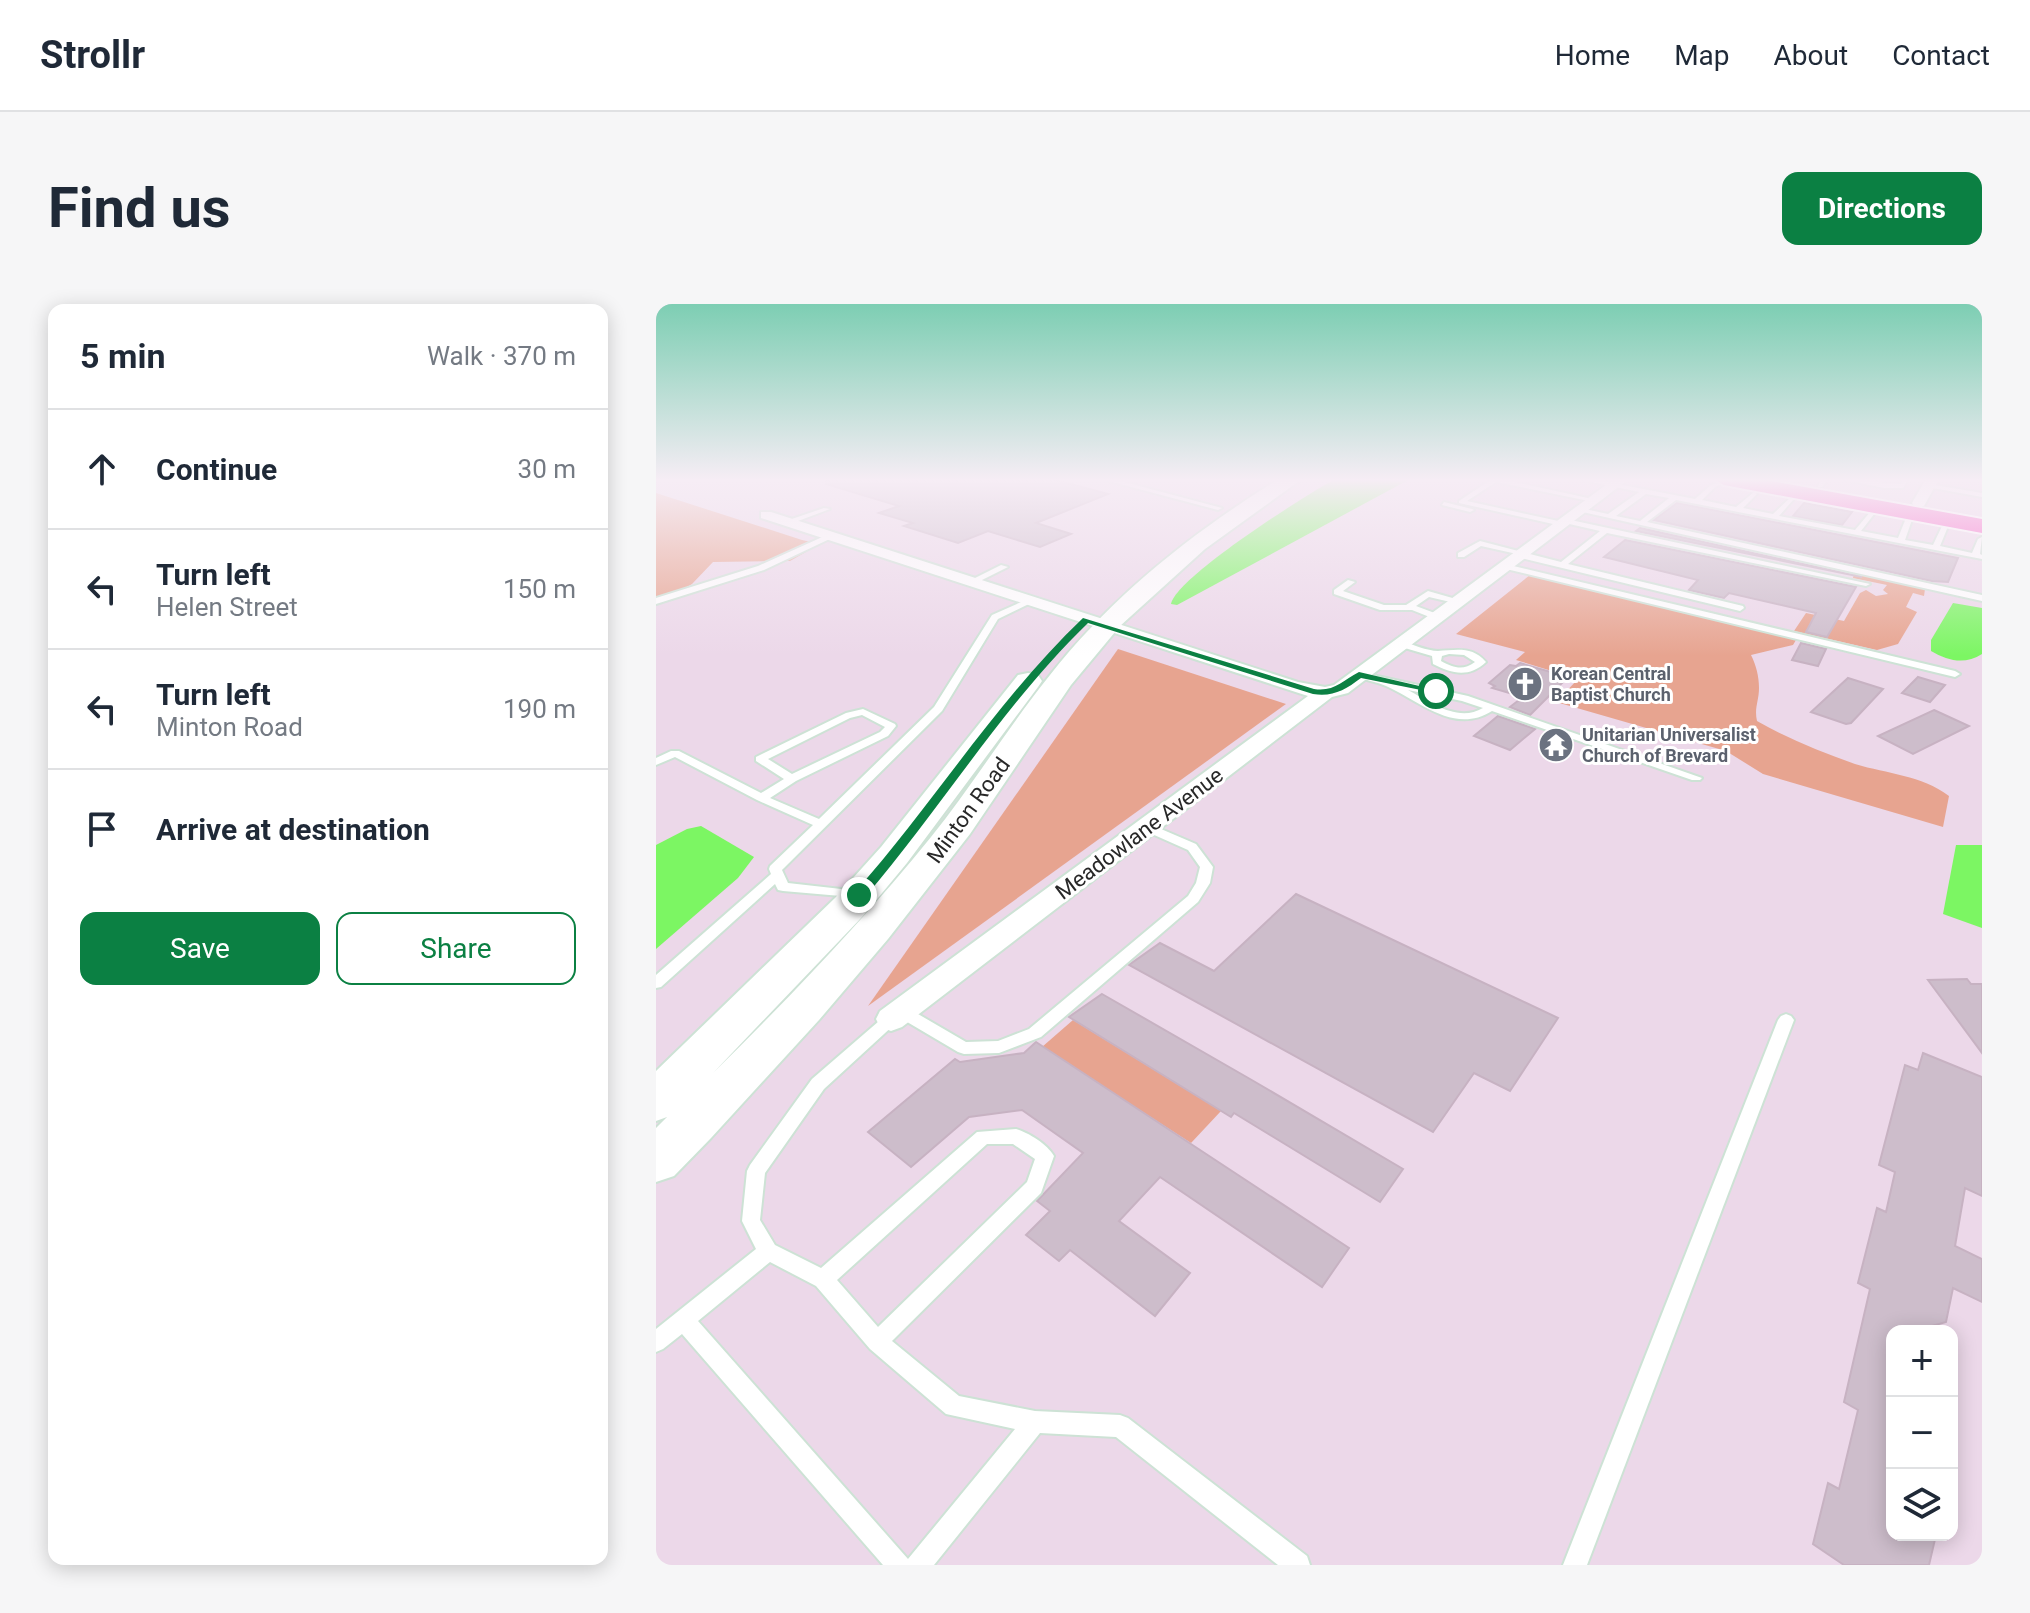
<!DOCTYPE html>
<meta charset="utf-8">
<style>
:root{--surface:#fff;--page:#f6f6f7;--text:#1f2937;--muted:#747a83;--line:#e0e1e3;--accent:#0b8043}
body{margin:0;font-family:Roboto,sans-serif;background:var(--page);color:var(--text)}
.controls{position:absolute;right:24px;bottom:24px;display:grid;overflow:hidden;border-radius:16px;box-shadow:0 4px 20px #0003}
.controls button{width:72px;height:72px;display:grid;place-items:center;padding:0;border:0;border-bottom:2px solid var(--line);background:var(--surface);color:var(--text);font:40px sans-serif}
.stop{position:absolute;width:24px;height:24px;margin:-18px;border:6px solid #0b8043;border-radius:50%;background:#fff}
.stop.end{background:#0b8043;border-color:#fff;box-shadow:0 2px 8px #0008}
.list{margin:0;padding:0;list-style:none}
h2{display:flex;justify-content:space-between;align-items:center;height:104px;margin:0;padding:0 32px;font-size:34px}
h2 small{font-size:26px;font-weight:400;color:var(--muted)}
.list li{display:grid;grid-template-columns:52px 1fr auto;gap:24px;align-items:center;box-sizing:border-box;height:120px;padding:0 32px;border-top:2px solid var(--line)}
.list b{display:block;font-size:30px;white-space:nowrap}
.list p{margin:0;font-size:26px;white-space:nowrap;color:var(--muted)}
.list em{font-size:26px;font-style:normal;color:var(--muted)}
.actions{display:flex;gap:16px;padding:24px 32px}
.actions a{flex:1;padding:18px 0;border:2px solid var(--accent);border-radius:16px;text-align:center;font-size:28px;color:var(--accent)}
.actions .main{background:var(--accent);color:#fff}
.icon{flex:none;width:44px;height:44px;fill:none;stroke:currentColor;stroke-width:2;stroke-linecap:round;stroke-linejoin:round}
.map{position:relative;flex:none;width:1326px;height:1261px;overflow:hidden;border-radius:16px}
header{display:flex;align-items:center;gap:48px;box-sizing:border-box;height:112px;padding:0 40px;background:var(--surface);border-bottom:2px solid var(--line)}
header strong{font-size:38px}
nav{display:flex;gap:44px;margin-inline-start:auto;font-size:28px}
.intro{display:flex;align-items:center;justify-content:space-between;box-sizing:border-box;height:192px;padding:0 48px}
h1{margin:0;font-size:56px}
.button{padding:20px 36px;border-radius:16px;background:var(--accent);color:#fff;font-size:28px;font-weight:700}
main{display:flex;gap:48px;padding:0 48px}
aside{flex:1;background:var(--surface);border-radius:16px;box-shadow:0 4px 20px #0003}
.map>svg:first-child{display:block}
.green{fill:#e7a490}
.water{fill:#7cf663}
.building{fill:#cdbdcb;stroke:#c7b2c2;stroke-width:2}
.lines{fill:none;stroke-linecap:round;stroke-linejoin:round}
.service-casing{stroke:#cde2d5;stroke-width:4}
.minor-casing{stroke:#cde2d5;stroke-width:4}
.secondary-casing{stroke:#cde2d5;stroke-width:4}
.primary-casing{stroke:#fff;stroke-width:4}
.service{fill:#fff;fill-rule:evenodd}
.minor{fill:#fff;fill-rule:evenodd}
.secondary{fill:#fff;fill-rule:evenodd}
.primary{fill:#f950c1;fill-rule:evenodd}
.route{fill:#0b8043}
.labels{text-anchor:middle;stroke-width:6;stroke-linejoin:round;paint-order:stroke}
.far-worship-label{font-size:18px;font-weight:bold;fill:#5b616d;stroke:#fff;text-anchor:start}
.street-label{font-size:22px;fill:#282828;stroke:#fff}
</style>
<header>
<strong>Strollr</strong>
<nav><a>Home</a><a>Map</a><a>About</a><a>Contact</a></nav>
</header>
<div class="intro"><h1>Find us</h1><a class="button">Directions</a></div>
<main>
<aside>
<h2>5 min<small>Walk · 370 m</small></h2>
<ul class="list">
<li><svg class="icon" aria-label="ahead" viewBox="0 0 24 24"><path d="M12 20V5M6 11l6-6 6 6"/></svg><div><b>Continue</b></div><em>30 m</em></li>
<li><svg class="icon" aria-label="left" viewBox="0 0 24 24"><path d="M17 20v-9H6M10 6l-5 5 5 5"/></svg><div><b>Turn left</b><p>Helen Street</p></div><em>150 m</em></li>
<li><svg class="icon" aria-label="left" viewBox="0 0 24 24"><path d="M17 20v-9H6M10 6l-5 5 5 5"/></svg><div><b>Turn left</b><p>Minton Road</p></div><em>190 m</em></li>
<li><svg class="icon" aria-label="arrive" viewBox="0 0 24 24"><path d="M6 21V4h12l-3 4 3 4H6"/></svg><div><b>Arrive at destination</b></div></li>
</ul>
<div class="actions"><a class="main">Save</a><a>Share</a></div>
</aside>
<div class="map">
<svg width="1326" height="1261" viewBox="0 0 1326 1261">
<rect width="100%" height="100%" fill="#ecd8e9"/>
<g class="green">
<path d="M0 189 146 236 164 240 134 257 57 258 36 280 0 301Z"/>
<path d="M1198 269 1269 285 1268 292 1257 289 1250 303 1261 308 1242 340 1221 346 1138 327 1150 309 1188 317 1204 289 1210 286 1220 292 1232 290 1227 286 1231 281 1197 274Z"/>
<path d="M874 271 1140 336 1137 341 1095 351C1100 361 1103 372 1103 384 1103 397 1098 404 1101 417 1132 435 1165 448 1199 460 1232 470 1265 471 1293 492L1287 523 1107 470 1070 447 900 398 922 375 860 356 869 348 800 330Z"/>
<path d="M462 345 630 400 212 702Z"/>
<path d="M417 716 565 807 535 839 386 743Z"/>
</g>
<g class="water">
<path d="M679 175H754L521 301 515 300C520 273 650 191 679 175Z"/>
<path d="M1297 299 1326 304V350C1309 361 1292 357 1275 347V336Z"/>
<path d="M45 522 98 553 82 574 0 645V541L31 525Z"/>
<path d="M1300 541H1326V624L1287 610Z"/>
</g>
<g class="building">
<path d="M170 175H396L452 190 380 219 415 230 384 243 332 227 302 239 248 222 257 219 223 209 243 202 170 180Z"/>
<path d="M1021 199 1179 230 1302 254 1292 278 1276 277 998 216Z"/>
<path d="M1148 199 1196 208 1186 221 1137 212Z"/>
<path d="M984 224 1206 273 980 227Z"/>
<path d="M969 236 1200 283 1171 333 1150 328 1160 309 1073 289 1068 294 1033 286 1042 276 948 253Z"/>
<path d="M1145 339 1170 345 1162 362 1136 356Z"/>
<path d="M864 359 912 373 874 411 854 403 867 393 836 384 839 382 833 379 854 361 860 362Z"/>
<path d="M1262 373 1289 381 1274 398 1246 389Z"/>
<path d="M1192 374 1227 385 1195 419 1190 420 1155 408Z"/>
<path d="M1278 406 1313 422 1257 450 1222 432Z"/>
<path d="M842 412 879 425 854 446 818 432Z"/>
<path d="M640 590 902 714 854 787 818 769 777 828 473 661 504 639 558 667Z"/>
<path d="M1311 675 1315 680H1326V749L1272 676Z"/>
<path d="M446 690 594 775 747 865 724 898 578 809 575 813 413 713Z"/>
<path d="M380 738 693 944 666 983 504 873 463 917 534 969 499 1012 414 946 403 957 370 931 394 907 381 897 427 849 366 806 313 813 255 863 212 828 299 755 304 758 368 749Z"/>
<path d="M1267 749 1326 773V892L1309 884 1299 942 1326 955V998L1297 984 1290 1018 1259 1027H1236V1231H1280L1273 1261H1188L1157 1240 1172 1179 1183 1185 1202 1106 1188 1098 1214 985 1202 979 1221 904 1230 908 1239 868 1223 861 1249 761 1262 766Z"/>
</g>
<g class="lines">
<defs>
<g id="service">
<path d="M445 175H457L566 204 562 206Z"/>
<path d="M836 175H845L941 196 938 198 840 178 811 197 907 218 910 215 1214 280 1210 282 951 229 912 260 1087 302 1088 304 1084 307 861 253V250L825 242 808 253H802V249L824 237 905 258 944 227 909 219 906 222 803 199V197Z"/>
<path d="M921 175H936L1039 195 1055 181 1076 175 1059 183 1046 196 1080 203 1098 188 1101 190 1087 204 1117 210 1135 193 1138 195 1123 212 1199 226 1215 207 1219 209 1205 227 1242 234 1252 209 1259 207 1249 236 1277 241 1287 220H1293L1284 242 1316 249 1322 235 1326 233 1324 250 1326 251V255L1020 196 991 218 1326 291V297L922 207 924 204 952 210 983 188ZM990 190 1013 194 984 217 960 212Z"/>
<path d="M1165 175H1172L1166 183H1162Z"/>
<path d="M1185 175 1245 180 1247 175H1253L1247 184H1228Z"/>
<path d="M1273 180 1326 189V193L1271 183Z"/>
<path d="M788 198 816 205 818 206 814 208 786 201Z"/>
<path d="M168 204 174 205 134 220 127 218Z"/>
<path d="M173 230 180 232 108 266 0 300V294L102 262Z"/>
<path d="M849 260 1299 367 1304 370 1299 373 846 264V260Z"/>
<path d="M345 261 352 263 318 280 311 278Z"/>
<path d="M692 276 699 278 687 287 728 301H750L772 287 807 297 803 300 773 293 760 302 784 311 785 313 781 316 756 306H724L678 290V286Z"/>
<path d="M372 295 379 297 342 315 286 407 126 566 132 579 203 587 210 591 208 594 127 587 122 586 119 580 5 683 0 684V671L115 570 113 565 114 562 157 521 101 496 19 453 0 461V454L15 447H23L105 489 128 475 100 457V453L190 409 207 405 239 420 240 422 232 432 140 477 114 494 163 515 278 403 336 311ZM206 411 229 423 224 428 136 470 112 455 194 414Z"/>
<path d="M745 337C756 340 771 347 782 347 801 346 816 342 830 358 813 374 796 370 777 360L776 352 742 342V338ZM793 350 808 351 819 358C807 367 798 364 785 357L786 352Z"/>
<path d="M703 368 812 392 1046 474 1044 476H1036L836 407C798 431 764 397 730 382 721 378 710 376 700 373V369ZM752 386 806 397 827 404C802 419 774 398 752 386Z"/>
<path d="M491 519 540 540 557 563 554 579 542 598 385 733 343 749 308 750 302 748 241 712 243 715 240 719 168 785 109 869 104 916 119 941 165 964 321 828 360 825C373 829 391 840 398 852L385 889 236 1037 303 1092 379 1107 464 1111 472 1114 651 1252 654 1261H622L460 1133 384 1129 278 1261H227L26 1030 7 1045 0 1048V1025L100 945 86 917 91 867 94 861 156 775 230 711 239 710 237 707 240 703H250L310 738 342 737 373 725 532 592 540 579 544 563 532 546 487 526 485 523ZM331 840H357L379 855 371 878 222 1023 181 976ZM114 958 160 982 214 1045 290 1110 359 1125 252 1255 42 1017Z"/>
<path d="M1130 710 1135 712 1138 716 931 1261H907L1122 716 1125 712Z"/>
</g>
<g id="minor">
<path d="M958 175H973L692 389 676 393 246 723 235 727 224 723 220 715 224 707 652 392 105 214V208H115L642 378 669 383 678 381Z"/>
<path d="M1270 175H1283L1268 202H1258L1256 199Z"/>
</g>
<path id="secondary" d="M623 175H646L549 245 464 322 415 381 314 530 232 635 163 716 55 834 18 872 0 878V824L11 813 0 817V767L179 594 225 543 362 371 372 369 382 371 386 377 382 383 251 559 207 612 57 769C133 694 208 616 275 533 317 481 352 423 394 371 457 291 537 228 623 175Z"/>
<path id="primary" d="M1058 175H1104L1326 215V229L1068 181Z"/>
</defs>
<use href="#service" class="service-casing"/>
<use href="#minor" class="minor-casing"/>
<use href="#secondary" class="secondary-casing"/>
<use href="#primary" class="primary-casing"/>
<use href="#service" class="service"/>
<use href="#minor" class="minor"/>
<use href="#secondary" class="secondary"/>
<use href="#primary" class="primary"/>
</g>
<linearGradient id="sky" x2="0" y2="1"><stop stop-color="#7dceb3"/><stop offset="0.5" stop-color="#f6edf5"/><stop offset="1" stop-color="#f6edf5" stop-opacity="0"/></linearGradient>
<rect width="1326" height="352" fill="url(#sky)"/>
<path class="route" d="M427 314 658 385C678 388 686 377 703 368L785 387 780 389 705 374C689 386 677 393 657 390L432 319C347 401 285 505 208 594H199V588C278 499 341 396 427 314Z"/>
<defs>
<symbol id="church-disc" viewBox="-11 -11 22 22"><circle r="9.5" fill="#6b7280" stroke="#fff"/><path d="M-1.2-6h2.4v3.5h3.3v2.4h-3.3V6h-2.4V-.1h-3.3v-2.4h3.3Z" fill="#fff"/></symbol>
<symbol id="temple-disc" viewBox="-11 -11 22 22"><circle r="9.5" fill="#6b7280" stroke="#fff"/><path d="M0-6L5-2H3V0L6.5 2.5H4V6H1.5V3h-3V6H-4V2.5H-6.5L-3 0V-2H-5Z" fill="#fff"/></symbol>
</defs>
<g fill-rule="evenodd">
<use href="#church-disc" x="849" y="360" width="40" height="40"/>
<use href="#temple-disc" x="880" y="421" width="40" height="40"/>
</g>
<g class="labels">
<g class="far-worship-label">
<text x="895" y="376">Korean Central<tspan x="895" dy="21">Baptist Church</tspan></text>
<text x="926" y="437">Unitarian Universalist<tspan x="926" dy="21">Church of Brevard</tspan></text>
</g>
<g class="street-label">
<text transform="translate(312 506) rotate(-54)" y="8">Minton Road</text>
<text transform="translate(483 529) rotate(-37)" y="8">Meadowlane Avenue</text>
</g>
</g>
</svg>
<div class="controls">
<button>+</button>
<button>−</button>
<button><svg class="icon" aria-label="layers" viewBox="0 0 24 24"><path d="M12 4l9 5-9 5-9-5zM3 14l9 5 9-5"/></svg></button>
</div>
<div class="stop" style="left:780px;top:387px"></div>
<div class="stop end" style="left:203px;top:591px"></div>
</div>
</main>
